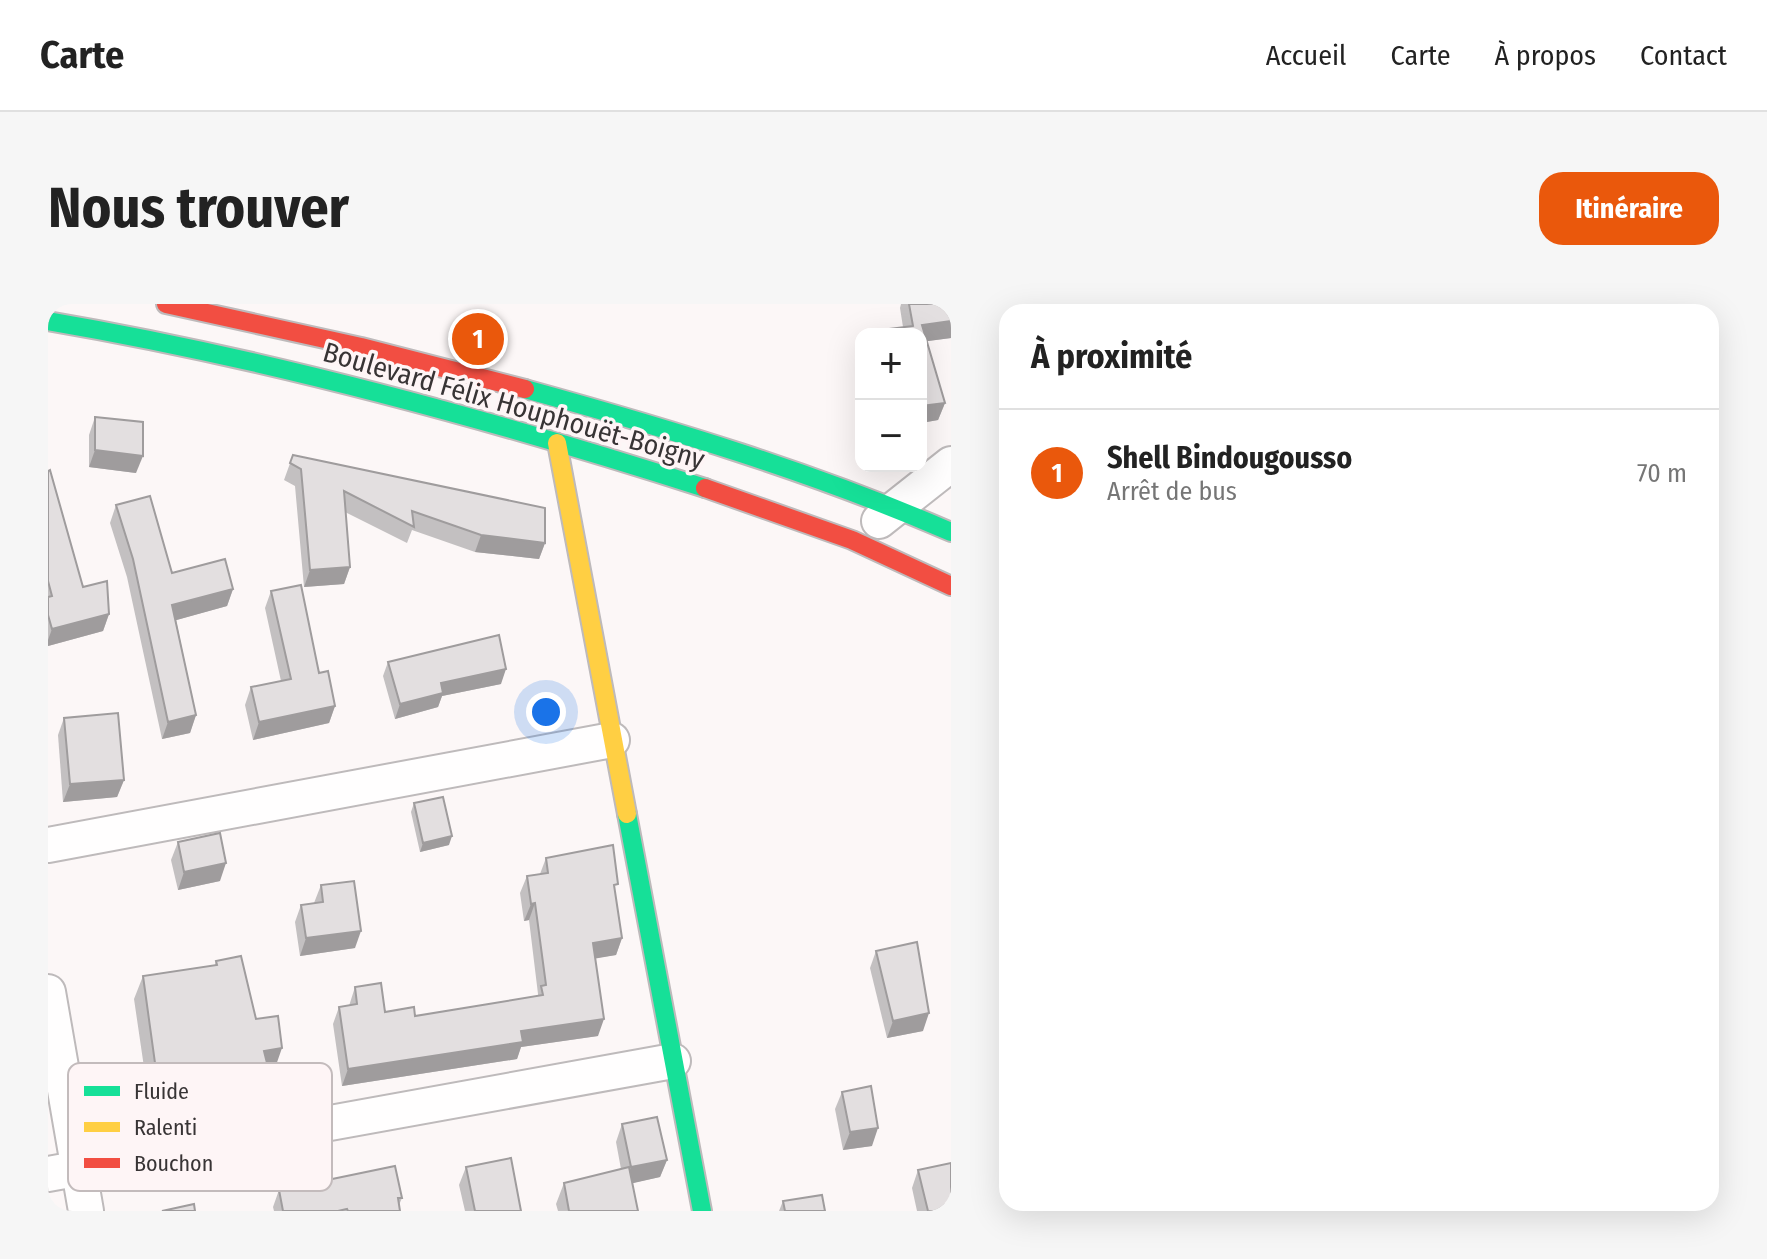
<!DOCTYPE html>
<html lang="fr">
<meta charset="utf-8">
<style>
:root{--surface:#fff;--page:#f6f6f6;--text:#222;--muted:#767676;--line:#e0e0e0;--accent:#ea580c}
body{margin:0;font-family:"Fira Sans Condensed",sans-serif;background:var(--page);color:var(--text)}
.controls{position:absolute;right:24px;top:24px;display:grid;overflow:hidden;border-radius:16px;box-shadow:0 8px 32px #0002}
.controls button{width:72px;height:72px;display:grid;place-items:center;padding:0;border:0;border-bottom:2px solid var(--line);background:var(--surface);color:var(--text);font:40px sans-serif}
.you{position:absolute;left:498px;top:408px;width:28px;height:28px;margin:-20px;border:6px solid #fff;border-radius:50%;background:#1a73e8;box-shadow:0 0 0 12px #1a73e833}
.badge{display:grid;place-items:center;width:52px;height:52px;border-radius:50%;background:var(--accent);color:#fff;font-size:26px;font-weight:700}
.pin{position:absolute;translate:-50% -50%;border:4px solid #fff;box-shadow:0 2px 8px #0006}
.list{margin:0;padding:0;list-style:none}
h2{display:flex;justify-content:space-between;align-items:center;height:104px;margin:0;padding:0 32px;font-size:34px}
h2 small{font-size:26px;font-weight:400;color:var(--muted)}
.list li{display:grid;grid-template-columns:52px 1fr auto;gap:24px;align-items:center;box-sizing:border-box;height:128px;padding:0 32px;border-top:2px solid var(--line)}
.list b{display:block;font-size:30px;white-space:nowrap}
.list p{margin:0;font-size:26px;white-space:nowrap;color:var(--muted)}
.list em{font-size:26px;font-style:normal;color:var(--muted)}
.map{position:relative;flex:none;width:903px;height:907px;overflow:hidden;border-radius:24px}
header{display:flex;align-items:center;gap:48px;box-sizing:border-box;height:112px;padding:0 40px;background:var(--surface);border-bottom:2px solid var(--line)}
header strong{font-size:38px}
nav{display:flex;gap:44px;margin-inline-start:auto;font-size:28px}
.intro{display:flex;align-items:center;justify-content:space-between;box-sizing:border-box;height:192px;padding:0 48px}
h1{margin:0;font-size:56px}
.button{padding:20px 36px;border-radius:24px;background:var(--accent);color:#fff;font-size:28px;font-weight:700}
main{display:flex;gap:48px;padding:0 48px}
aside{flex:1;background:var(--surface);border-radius:24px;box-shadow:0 8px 32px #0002}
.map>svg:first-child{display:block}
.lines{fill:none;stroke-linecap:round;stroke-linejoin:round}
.street-casing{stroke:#bebabb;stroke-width:38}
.fast-casing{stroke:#bebabb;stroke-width:22}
.slow-casing{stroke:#bebabb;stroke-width:22}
.jam-casing{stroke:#bebabb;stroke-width:22}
.street{stroke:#fffefe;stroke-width:34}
.fast{stroke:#16e098;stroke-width:18}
.slow{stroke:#ffcf43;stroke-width:18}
.jam{stroke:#f24e42;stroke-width:18}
.wall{fill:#c3c0c1}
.shaded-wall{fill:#9f9c9d}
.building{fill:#e3dfe0;stroke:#9f9c9d;stroke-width:2}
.labels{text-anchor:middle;stroke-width:7;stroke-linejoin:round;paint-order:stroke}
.street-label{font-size:28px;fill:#383435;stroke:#fef5f6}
.key{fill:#fef5f6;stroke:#c3bbbc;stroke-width:2}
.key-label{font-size:22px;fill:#383435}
</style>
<header>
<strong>Carte</strong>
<nav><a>Accueil</a><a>Carte</a><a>À propos</a><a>Contact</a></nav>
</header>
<div class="intro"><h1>Nous trouver</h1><a class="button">Itinéraire</a></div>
<main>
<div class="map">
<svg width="903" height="907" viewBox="0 0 903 907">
<rect width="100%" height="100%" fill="#fcf7f7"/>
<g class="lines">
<defs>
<g id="street">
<path d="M831 217 903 160"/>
<path d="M0 541 564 436"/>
<path d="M0 688 38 907"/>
<path d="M0 870 625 757"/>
</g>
<g id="fast">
<path d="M0 17C223 55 442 115 657 184"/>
<path d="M477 85C622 125 765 168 903 228"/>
<path d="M579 510 654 907"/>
</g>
<path id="slow" d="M509 139 579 510"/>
<g id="jam">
<path d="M118 0 313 43 477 85"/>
<path d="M657 184 804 236 903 282"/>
</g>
</defs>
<use href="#street" class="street-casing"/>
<use href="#fast" class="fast-casing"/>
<use href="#slow" class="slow-casing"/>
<use href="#jam" class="jam-casing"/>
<use href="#street" class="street"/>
<use href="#fast" class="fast"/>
<use href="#slow" class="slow"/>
<use href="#jam" class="jam"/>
</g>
<g class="wall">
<path d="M853 0H903V34L879 37 897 99 890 116 873 119V30L855 23 852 4Z"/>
<path d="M47 113 88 169 41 163V131Z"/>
<path d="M245 151 497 239 491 255 427 248 364 226 359 239 297 208 302 263 296 280 256 283 247 182 236 176Z"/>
<path d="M0 167 35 283 61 310 55 327 0 342Z"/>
<path d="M68 201 124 269 185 285 179 302 128 316 148 411 142 429 114 435 79 273 62 219Z"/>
<path d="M223 287 271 369 287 402 281 419 205 436 197 401 203 383 233 377 217 304Z"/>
<path d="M340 358 453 380 394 392 390 403 347 415 335 372Z"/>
<path d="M16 414 76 476 69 493 15 498 10 431Z"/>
<path d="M366 499 401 541 372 548 363 508Z"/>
<path d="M130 538 172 577 130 586 123 556Z"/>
<path d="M498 554 567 589 574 634 568 651 547 654 550 732 473 743 469 755 294 782 285 720 291 703 301 702 307 683 337 708 367 712 490 692V690L481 616 476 617 472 589 479 572 492 570Z"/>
<path d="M273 581 307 644 252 652 247 618 253 601 266 599Z"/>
<path d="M828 647 875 727 839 734 822 664Z"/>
<path d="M168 657 208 715 226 767 218 768 211 785 170 794 168 802 103 811 86 695 95 672 167 661Z"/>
<path d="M794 788 824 842 795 846 787 805Z"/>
<path d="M574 820 619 856 612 873 584 879 590 907H510L508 900 516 879 573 865 568 838Z"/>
<path d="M418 863 473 907H417L411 881Z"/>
<path d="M870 866 903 907H869L864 884Z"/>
<path d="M231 886 354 894 351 901 352 907H226L225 903Z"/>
<path d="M735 897 777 907H731Z"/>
</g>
<g class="shaded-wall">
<path d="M903 17V34L873 38 874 21Z"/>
<path d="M897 99 890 116 873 119V102Z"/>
<path d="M47 146 95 152 88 169 41 163Z"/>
<path d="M433 231 497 239 491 255 427 248Z"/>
<path d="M302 263 296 280 256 283 262 266Z"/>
<path d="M185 285 179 302 118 319 124 301Z"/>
<path d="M61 310 55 327 0 342V336L4 325Z"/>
<path d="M458 365 453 380 394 392 390 403 347 415 352 400 393 379Z"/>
<path d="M287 402 281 419 205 436 211 418Z"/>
<path d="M148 411 142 429 114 435 120 418Z"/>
<path d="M76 476 69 493 15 498 22 480Z"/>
<path d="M404 532 401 541 372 548 375 539Z"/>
<path d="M178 559 172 577 130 586 136 568Z"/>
<path d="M487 599 481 616 476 617 483 600Z"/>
<path d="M313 627 307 644 252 652 258 634Z"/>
<path d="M574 634 568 651 539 656 545 639Z"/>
<path d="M881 709 875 727 839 734 845 717Z"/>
<path d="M556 715 550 732 473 743 469 755 294 782 300 765 473 727Z"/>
<path d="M234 744 226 767 218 768 211 785 170 794 168 802 103 811 111 788 175 773 216 747Z"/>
<path d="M830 824 824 842 795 846 802 828Z"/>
<path d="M619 856 612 873 577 881 583 863Z"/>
</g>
<g class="building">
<path d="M861 0H903V17L874 21 897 99 873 102V30H834V26L865 22Z"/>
<path d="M47 113 95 118V152L47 146Z"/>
<path d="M245 151 497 204V239L433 231 364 207 366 223 296 187 302 263 262 266 253 165 242 159Z"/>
<path d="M2 166 35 283 59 277 61 310 4 325 0 311V293L4 292 0 277V167Z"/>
<path d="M102 192 124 269 177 255 185 285 124 301 148 411 120 418 85 255 68 201Z"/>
<path d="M253 281 271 369 280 367 287 402 211 418 203 383 243 375 223 287Z"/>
<path d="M451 331 458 365 393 379 395 389 352 400 340 358Z"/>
<path d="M70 409 76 476 22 480 16 414Z"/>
<path d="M395 493 404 532 375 539 366 499Z"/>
<path d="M172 529 178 559 136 568 130 538Z"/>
<path d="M565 541 570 580 566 581 574 634 545 639 556 715 473 727 475 738 300 765 291 703 309 700 307 683 333 679 337 708 366 703 367 712 495 691 493 682 498 681 487 599 483 600 479 572 500 569 498 554Z"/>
<path d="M306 577 313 627 258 634 253 601 275 598 273 581Z"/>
<path d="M869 638 881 709 845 717 828 647Z"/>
<path d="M193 652 208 715 230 712 234 744 216 747 220 763 175 773 176 779 111 788 95 672 169 661 168 657Z"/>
<path d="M823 782 830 824 802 828 794 788Z"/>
<path d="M609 813 619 856 583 863 574 820Z"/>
<path d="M463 854 473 907H427L418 863Z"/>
<path d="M903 859V907H880L870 866Z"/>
<path d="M347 862 354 894H350L352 907H300L299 905 290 907H235L231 886Z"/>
<path d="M581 863 590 907H521L516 879Z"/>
<path d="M774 891 777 907H737L735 897Z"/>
<path d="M146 900 147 907H114Z"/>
</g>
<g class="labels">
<g class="street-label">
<text transform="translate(466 101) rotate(16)" y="10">Boulevard Félix Houphouët-Boigny</text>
</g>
</g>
<rect x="20" y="759" width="264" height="128" rx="12" class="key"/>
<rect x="36" y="782" width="36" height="10" fill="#16e098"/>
<rect x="36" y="818" width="36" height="10" fill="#ffcf43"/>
<rect x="36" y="854" width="36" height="10" fill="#f24e42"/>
<g class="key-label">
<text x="86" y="795">Fluide</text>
<text x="86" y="831">Ralenti</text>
<text x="86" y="867">Bouchon</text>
</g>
</svg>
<div class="controls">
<button>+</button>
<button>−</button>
</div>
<div class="you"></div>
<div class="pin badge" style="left:430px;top:35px">1</div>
</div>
<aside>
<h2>À proximité<small></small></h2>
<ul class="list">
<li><span class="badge">1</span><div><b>Shell Bindougousso</b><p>Arrêt de bus</p></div><em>70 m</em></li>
</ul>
</aside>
</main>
